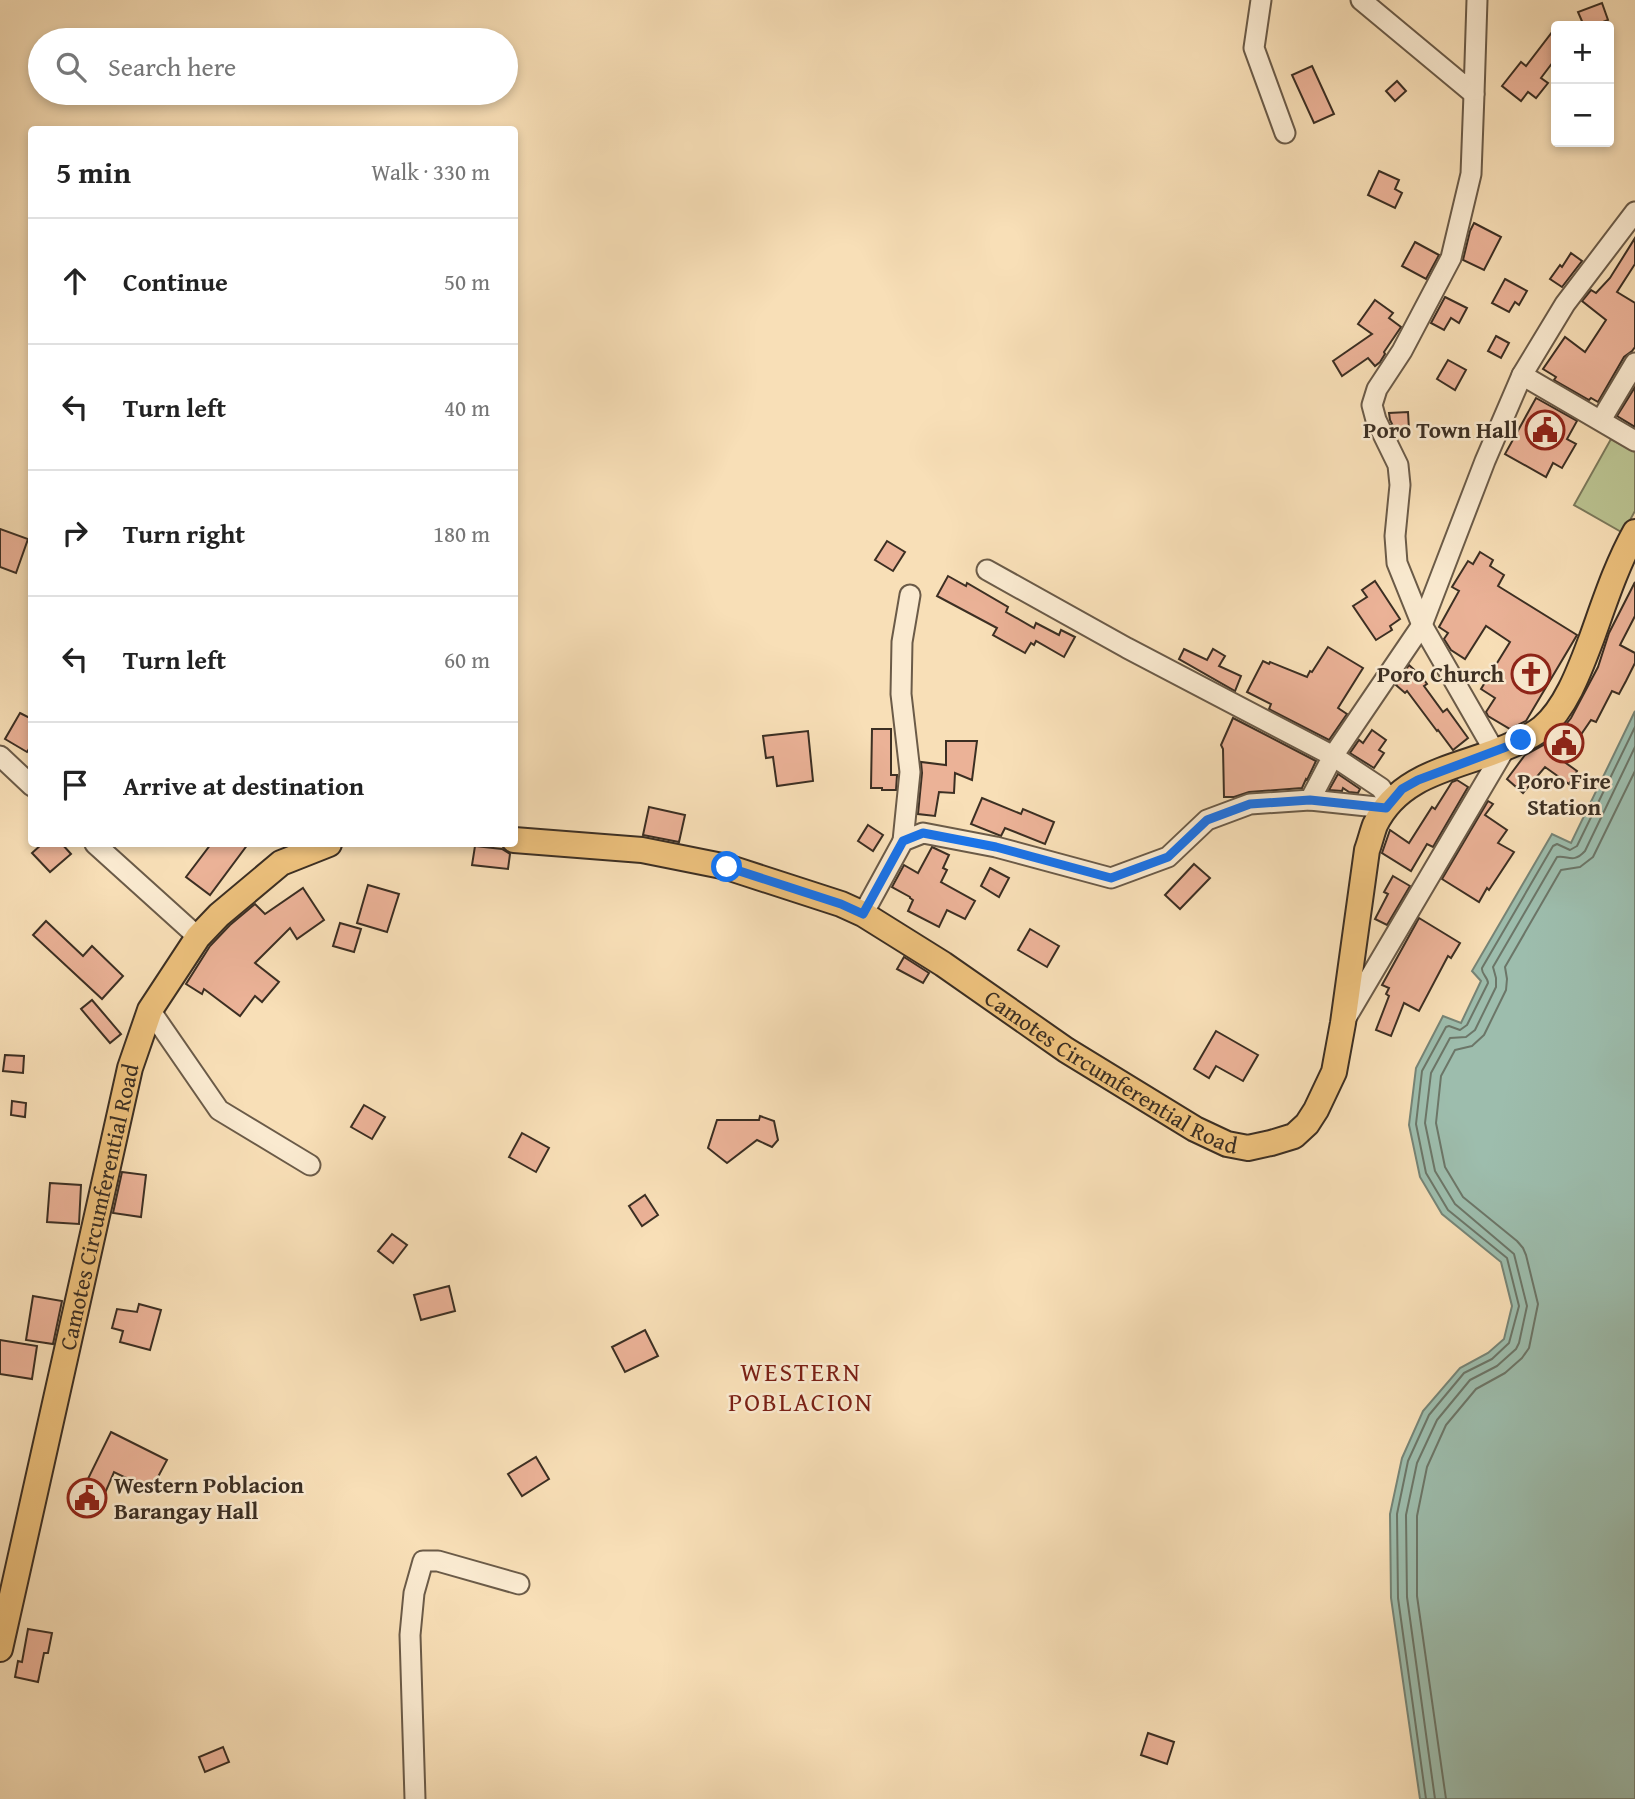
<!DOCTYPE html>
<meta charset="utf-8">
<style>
:root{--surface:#fff;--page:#f2f2f2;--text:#222;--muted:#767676;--line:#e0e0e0}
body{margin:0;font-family:"Gentium Book Plus",serif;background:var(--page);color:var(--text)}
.controls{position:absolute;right:21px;top:21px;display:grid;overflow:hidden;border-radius:7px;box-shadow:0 4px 10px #0003}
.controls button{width:63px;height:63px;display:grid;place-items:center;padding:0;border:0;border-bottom:2px solid var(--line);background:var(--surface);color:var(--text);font:35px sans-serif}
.stop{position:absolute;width:21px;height:21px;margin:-16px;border:5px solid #1a73e8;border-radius:50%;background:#fff}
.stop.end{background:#1a73e8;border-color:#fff;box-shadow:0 2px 7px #0008}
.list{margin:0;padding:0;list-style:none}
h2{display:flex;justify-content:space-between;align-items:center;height:91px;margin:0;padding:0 28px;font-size:30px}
h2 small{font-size:23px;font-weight:400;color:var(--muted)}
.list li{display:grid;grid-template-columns:46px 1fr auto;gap:21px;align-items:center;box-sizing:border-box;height:126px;padding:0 28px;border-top:2px solid var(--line)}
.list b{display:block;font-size:26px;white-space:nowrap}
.list em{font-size:23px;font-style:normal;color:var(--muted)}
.icon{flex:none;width:38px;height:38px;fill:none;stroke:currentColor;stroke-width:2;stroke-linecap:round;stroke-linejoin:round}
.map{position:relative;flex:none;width:1635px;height:1799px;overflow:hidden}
.search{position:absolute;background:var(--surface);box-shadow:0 4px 10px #0003;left:28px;top:28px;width:490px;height:77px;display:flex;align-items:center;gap:18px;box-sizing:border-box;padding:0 24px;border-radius:38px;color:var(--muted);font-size:26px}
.panel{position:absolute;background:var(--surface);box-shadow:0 4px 10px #0003;left:28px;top:126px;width:490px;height:721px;border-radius:7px}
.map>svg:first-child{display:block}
.green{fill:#bac290;stroke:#7b785a;stroke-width:2}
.water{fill:#9dbdad;stroke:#768476;stroke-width:2}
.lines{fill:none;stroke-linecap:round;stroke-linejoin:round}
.shore{stroke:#6c7668;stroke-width:2}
.building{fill:#ebb297;stroke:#3c2f23;stroke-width:2}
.minor-casing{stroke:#6b5b48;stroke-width:23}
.major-casing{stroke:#3c2f23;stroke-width:28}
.minor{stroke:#faead0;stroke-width:19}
.major{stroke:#ecc07c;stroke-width:24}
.route{stroke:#1a73e8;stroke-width:9}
.labels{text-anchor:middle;stroke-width:5;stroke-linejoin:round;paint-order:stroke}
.poi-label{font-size:23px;font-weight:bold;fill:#3c2f23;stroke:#faead0;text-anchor:end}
.street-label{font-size:23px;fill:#3c2f23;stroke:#faead0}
.quarter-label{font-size:26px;letter-spacing:2px;fill:#7a1f14;stroke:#faead0}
</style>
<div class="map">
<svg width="1635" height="1799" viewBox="0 0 1635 1799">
<rect width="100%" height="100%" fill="#f8dfb7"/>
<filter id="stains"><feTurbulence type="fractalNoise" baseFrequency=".00286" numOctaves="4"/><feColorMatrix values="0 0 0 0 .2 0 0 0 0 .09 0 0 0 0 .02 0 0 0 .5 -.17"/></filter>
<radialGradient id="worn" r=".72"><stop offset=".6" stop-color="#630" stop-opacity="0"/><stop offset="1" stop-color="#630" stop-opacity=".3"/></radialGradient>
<path class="green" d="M1611 439 1635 452V511L1623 533 1574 505Z"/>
<path class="water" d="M1635 711V1799H1420L1391 1598 1390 1514 1402 1458 1423 1411 1460 1368 1488 1353 1504 1339 1512 1306 1501 1262 1442 1214 1420 1177 1409 1125 1416 1068 1443 1016 1461 1023 1481 981 1472 971 1552 834 1571 843Z"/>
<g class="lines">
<g class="shore">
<path d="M1426 1799 1398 1598 1397 1514 1408 1461 1429 1415 1464 1373 1492 1359 1509 1343 1519 1306 1507 1258 1448 1210 1426 1173 1416 1124 1422 1071 1446 1027 1449 1026 1460 1030 1467 1025 1488 983C1488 977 1481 974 1482 968L1553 846 1557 844 1570 850 1577 846 1635 727"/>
<path d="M1435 1799 1407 1597 1406 1515 1417 1463 1437 1420 1470 1380 1497 1366 1516 1349 1519 1343 1527 1306 1514 1254 1455 1204 1435 1171 1425 1123 1431 1073 1450 1038 1466 1037 1475 1030 1496 987V978L1493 967 1557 857C1568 855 1573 864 1585 851L1635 747"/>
<path d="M1446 1799 1417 1596V1516L1427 1467 1446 1425 1476 1389 1505 1373 1522 1358 1529 1348 1538 1304 1526 1255 1523 1248 1517 1241 1463 1197 1445 1167 1436 1123 1441 1076 1455 1050 1472 1046 1484 1035 1506 990 1507 979 1505 967 1561 870 1580 867 1593 857 1635 771"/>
</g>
</g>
<g class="building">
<path d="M1602 3 1608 20 1593 26H1584L1578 12Z"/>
<path d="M1556 27V58L1541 78 1548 83 1536 98 1528 92 1521 101 1502 86 1521 62 1526 66Z"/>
<path d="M1312 66 1334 114 1314 123 1292 75Z"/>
<path d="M1397 81 1406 91 1395 101 1386 91Z"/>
<path d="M1379 171 1399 180 1395 189 1402 193 1395 208 1368 195Z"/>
<path d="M1474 223 1501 237 1484 270 1463 260 1470 231Z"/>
<path d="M1635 238V264L1617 292 1635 303V347L1632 351 1624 357 1598 402 1591 398 1589 400 1554 380 1556 377 1543 369 1565 337 1585 352 1606 320 1582 301 1591 290 1596 293 1610 278Z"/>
<path d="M1415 242 1439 255 1426 279 1402 266Z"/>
<path d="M1571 253 1582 261 1562 287 1550 279 1560 265 1562 267Z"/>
<path d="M1505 279 1527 291 1519 305 1515 302 1509 312 1492 303Z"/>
<path d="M1445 297 1467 308 1459 323 1451 318 1444 330 1431 323Z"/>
<path d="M1375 300 1393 313 1389 318 1401 327 1384 352 1385 354 1380 362 1375 366 1368 358 1342 376 1333 361 1372 334 1358 324Z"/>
<path d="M1496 336 1509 343 1501 358 1488 351Z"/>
<path d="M1448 360 1466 370 1455 390 1437 379Z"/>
<path d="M1635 387V427L1617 416Z"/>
<path d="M1536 398 1577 421 1567 439 1576 444 1562 468 1553 463 1546 477 1505 454Z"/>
<path d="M1408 412 1409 430H1395L1390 420 1389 413Z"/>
<path d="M0 529 28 539 16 573 0 567Z"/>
<path d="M887 541 905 552 893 571 875 560Z"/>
<path d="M1480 552 1493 560 1490 566 1504 575 1498 586 1577 635 1526 721 1510 729 1488 716 1486 712 1495 698 1481 689 1510 642 1486 626 1465 659 1451 650 1444 639 1448 633 1439 627 1459 591 1452 587 1468 561 1473 564Z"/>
<path d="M948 576 966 586 967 583 1008 607 1006 612 1034 628 1036 623 1059 635 1061 630 1075 637 1064 657 1036 641 1034 645 1031 643 1025 653 993 635 997 628 937 596Z"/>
<path d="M1375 581 1400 619 1390 626 1392 630 1376 640 1353 606 1367 597 1362 590Z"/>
<path d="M1635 582V616L1620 645 1635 653V663L1626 681 1619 694 1612 691 1596 722 1591 720 1563 761 1577 771 1569 784 1545 767 1523 793 1507 779 1525 755 1545 744 1548 747 1571 718 1598 667 1609 633Z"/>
<path d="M1328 647 1363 668 1338 708 1347 714 1329 740 1269 709 1271 704 1247 692 1263 661 1269 664 1270 662 1307 677 1310 671 1312 672Z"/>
<path d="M1184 649 1207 660 1213 649 1225 656 1219 666 1241 676 1235 691 1179 659Z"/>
<path d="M1409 665 1422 677 1427 684 1424 686 1443 712 1447 709 1468 738 1453 750 1438 730 1437 731 1407 691 1405 693 1396 685Z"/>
<path d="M20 713 32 719V744L27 752 5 739Z"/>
<path d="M1233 718 1316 761 1307 780 1306 779 1302 788 1249 792 1234 797H1224L1223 749 1221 745Z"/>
<path d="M872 729H891V775H897L896 790H882V788H871Z"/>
<path d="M1372 730 1386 740 1379 750 1384 753 1374 768 1350 753 1359 740 1363 743Z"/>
<path d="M808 731 813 781 777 786 773 757 766 758 763 736Z"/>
<path d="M946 741H977L972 780 955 773 954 793 939 792 935 816 918 814 922 773 921 762 946 765Z"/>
<path d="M1338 774 1360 789 1358 793 1349 792 1343 788 1342 791 1329 790Z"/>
<path d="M1457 780 1468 787 1433 847 1427 844 1411 871 1382 853 1390 830 1409 843 1432 807 1435 809 1452 782Z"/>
<path d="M982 798 1021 814 1023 809 1054 822 1045 844 1005 828 1001 836 971 824Z"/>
<path d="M1488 801 1493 804 1485 815 1507 830 1498 843 1514 852 1489 890 1487 888 1479 902 1442 879Z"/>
<path d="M649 807 685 815 679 842 643 835Z"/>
<path d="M868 825 883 835 873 851 858 841Z"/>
<path d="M42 844H62L71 854 50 872 32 853Z"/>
<path d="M211 844H248L210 895 186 877Z"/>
<path d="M475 846 502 849 510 854 508 869 472 865Z"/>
<path d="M932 847 949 855 943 868 947 870 941 882 975 901 965 919 947 910 939 927 908 911 913 900 910 898V897L892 887 904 865 918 873Z"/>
<path d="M1194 864 1210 878 1180 909 1165 895Z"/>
<path d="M990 868 1009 878 999 897 981 886Z"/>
<path d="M1393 876 1410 886 1387 925 1375 919 1388 894 1384 892Z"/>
<path d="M368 885 399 894 387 932 357 923Z"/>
<path d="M303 888 324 920 297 939 290 928 255 963 279 982 262 1002 255 996 240 1016 204 989 202 994 186 984 210 946 230 925 255 904 265 914Z"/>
<path d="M1419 918 1460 943 1451 958 1448 956 1419 1011 1404 1003 1391 1036 1376 1030 1389 996 1386 994 1389 988 1382 985Z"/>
<path d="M46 921 83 956 92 946 123 976 102 999 33 935Z"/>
<path d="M340 923 361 929 354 952 333 946Z"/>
<path d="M1030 929 1059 946 1047 967 1018 950Z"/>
<path d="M904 957 929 973 923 983 897 969Z"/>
<path d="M92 1000 121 1034 110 1043 81 1009Z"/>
<path d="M1216 1031 1258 1055 1243 1081 1216 1066 1209 1078 1194 1069Z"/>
<path d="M5 1055 24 1056 23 1073 3 1071Z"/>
<path d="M12 1101 26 1103 25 1117 11 1115Z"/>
<path d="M364 1105 385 1117 372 1139 351 1127Z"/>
<path d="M760 1116 774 1121 778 1140 772 1147 757 1140 727 1163 708 1148 717 1120H759Z"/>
<path d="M522 1133 549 1148 536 1172 509 1157Z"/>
<path d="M122 1172 146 1175 141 1217 113 1213Z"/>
<path d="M50 1183 81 1185 79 1224 47 1222Z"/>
<path d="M645 1195 658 1215 642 1226 629 1206Z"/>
<path d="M392 1234 407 1245 393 1263 378 1251Z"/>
<path d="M449 1286 455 1311 421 1320 414 1295Z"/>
<path d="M33 1296 62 1301 53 1344 26 1340Z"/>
<path d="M139 1304 161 1310 150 1350 120 1342 123 1331 112 1328 117 1309 137 1312Z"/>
<path d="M645 1330 658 1356 625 1372 612 1347Z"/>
<path d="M0 1340 37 1346 32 1379 0 1374Z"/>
<path d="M111 1432 167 1460 151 1490 114 1472 96 1514 69 1503 78 1482 85 1485Z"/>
<path d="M536 1457 549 1479 522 1496 508 1474Z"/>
<path d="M28 1629 52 1633 48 1653H44L38 1682 15 1677 18 1661 22 1662Z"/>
<path d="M1148 1733 1174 1742 1167 1764 1141 1755Z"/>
<path d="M223 1747 229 1762 205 1772 199 1757Z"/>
</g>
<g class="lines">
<defs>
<g id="minor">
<path d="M1261 0 1254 48 1285 133"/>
<path d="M1361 0 1474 94 1477 0"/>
<path d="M1474 94 1471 174 1451 258 1402 351 1377 389 1372 405 1376 420 1398 465 1400 485 1395 536 1397 563 1422 625 1495 752"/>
<path d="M1522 375 1635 441"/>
<path d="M1601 420 1635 363"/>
<path d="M0 756 32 786"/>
<path d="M1310 800 1386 808"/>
<path d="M1390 802 1381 788 1333 756 1422 625 1485 461 1522 375 1565 304 1635 212"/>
<path d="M903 841 910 772 901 694 902 642 910 595"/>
<path d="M95 844 198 937"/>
<path d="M863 914 903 841 923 833 996 847 1111 878 1168 857 1207 820 1250 804 1310 800 1333 756 1127 648 987 570"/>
<path d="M150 1010 219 1110 310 1165"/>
<path d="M1346 1018 1506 747"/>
<path d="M415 1799 410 1635 414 1593 423 1561H438L519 1584"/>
</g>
<g id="major">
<path id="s1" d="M514 840 642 850 727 867 841 904 863 914 943 964 1066 1050 1195 1129 1227 1144 1248 1148 1271 1143 1294 1136 1307 1124 1316 1110 1334 1072 1343 1023 1367 850C1370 842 1372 833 1375 825 1398 777 1448 769 1494 752 1510 746 1528 739 1542 728 1566 708 1580 669 1591 640 1604 604 1616 566 1635 532"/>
<path id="s2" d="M0 1649 130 1068 150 1010 198 937 219 915 281 863 329 844"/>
</g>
</defs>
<use href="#minor" class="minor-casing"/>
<use href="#major" class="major-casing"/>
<use href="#minor" class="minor"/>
<use href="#major" class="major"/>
</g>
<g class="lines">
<path class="route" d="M727 867 841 904 863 914 903 841 923 833 996 847 1111 878 1168 857 1207 820 1250 804 1310 800 1386 808 1402 789 1418 780 1506 747 1521 740"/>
</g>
<defs>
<symbol id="civic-ring" viewBox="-11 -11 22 22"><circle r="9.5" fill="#faead0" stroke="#8f2418" stroke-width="1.5"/><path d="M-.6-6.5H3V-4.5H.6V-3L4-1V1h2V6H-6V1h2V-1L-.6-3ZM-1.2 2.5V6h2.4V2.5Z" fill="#8f2418"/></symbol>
<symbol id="church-ring" viewBox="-11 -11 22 22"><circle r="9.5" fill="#faead0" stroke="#8f2418" stroke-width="1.5"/><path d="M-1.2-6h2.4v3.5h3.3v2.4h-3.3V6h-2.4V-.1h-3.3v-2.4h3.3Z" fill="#8f2418"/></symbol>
</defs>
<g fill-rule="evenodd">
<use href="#civic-ring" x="1523" y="408" width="44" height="44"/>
<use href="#church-ring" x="1509" y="652" width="44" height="44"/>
<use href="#civic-ring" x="1542" y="721" width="44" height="44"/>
<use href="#civic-ring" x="65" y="1476" width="44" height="44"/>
</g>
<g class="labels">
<g class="poi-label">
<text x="1518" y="438">Poro Town Hall</text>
<text x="1504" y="682">Poro Church</text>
<text x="1564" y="789" text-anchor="middle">Poro Fire<tspan x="1564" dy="26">Station</tspan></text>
<text x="114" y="1493" text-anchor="start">Western Poblacion<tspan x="114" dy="26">Barangay Hall</tspan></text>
</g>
<g class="street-label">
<text dy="8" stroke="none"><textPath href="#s1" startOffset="654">Camotes Circumferential Road</textPath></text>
<text dy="8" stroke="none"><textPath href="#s2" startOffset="453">Camotes Circumferential Road</textPath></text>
</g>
<g class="quarter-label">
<text x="801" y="1381">WESTERN<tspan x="801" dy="30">POBLACION</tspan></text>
</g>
</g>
<rect width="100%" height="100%" filter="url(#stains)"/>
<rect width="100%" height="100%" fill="url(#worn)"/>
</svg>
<div class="controls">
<button>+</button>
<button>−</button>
</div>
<div class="stop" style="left:727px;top:867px"></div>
<div class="stop end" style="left:1521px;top:740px"></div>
<div class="search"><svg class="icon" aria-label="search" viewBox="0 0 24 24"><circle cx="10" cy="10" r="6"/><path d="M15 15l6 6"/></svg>Search here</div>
<section class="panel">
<h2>5 min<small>Walk · 330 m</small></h2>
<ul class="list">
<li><svg class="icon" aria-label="ahead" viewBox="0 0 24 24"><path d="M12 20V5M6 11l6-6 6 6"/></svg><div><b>Continue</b></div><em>50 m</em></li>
<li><svg class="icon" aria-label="left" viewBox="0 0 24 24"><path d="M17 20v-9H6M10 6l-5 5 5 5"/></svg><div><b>Turn left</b></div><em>40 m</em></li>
<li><svg class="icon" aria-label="right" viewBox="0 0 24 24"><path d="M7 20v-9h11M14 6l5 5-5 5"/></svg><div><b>Turn right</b></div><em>180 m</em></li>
<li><svg class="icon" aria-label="left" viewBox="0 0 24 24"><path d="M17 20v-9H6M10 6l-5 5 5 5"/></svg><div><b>Turn left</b></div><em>60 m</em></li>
<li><svg class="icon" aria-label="arrive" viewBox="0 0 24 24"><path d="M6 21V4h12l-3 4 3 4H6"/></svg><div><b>Arrive at destination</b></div></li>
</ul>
</section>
</div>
